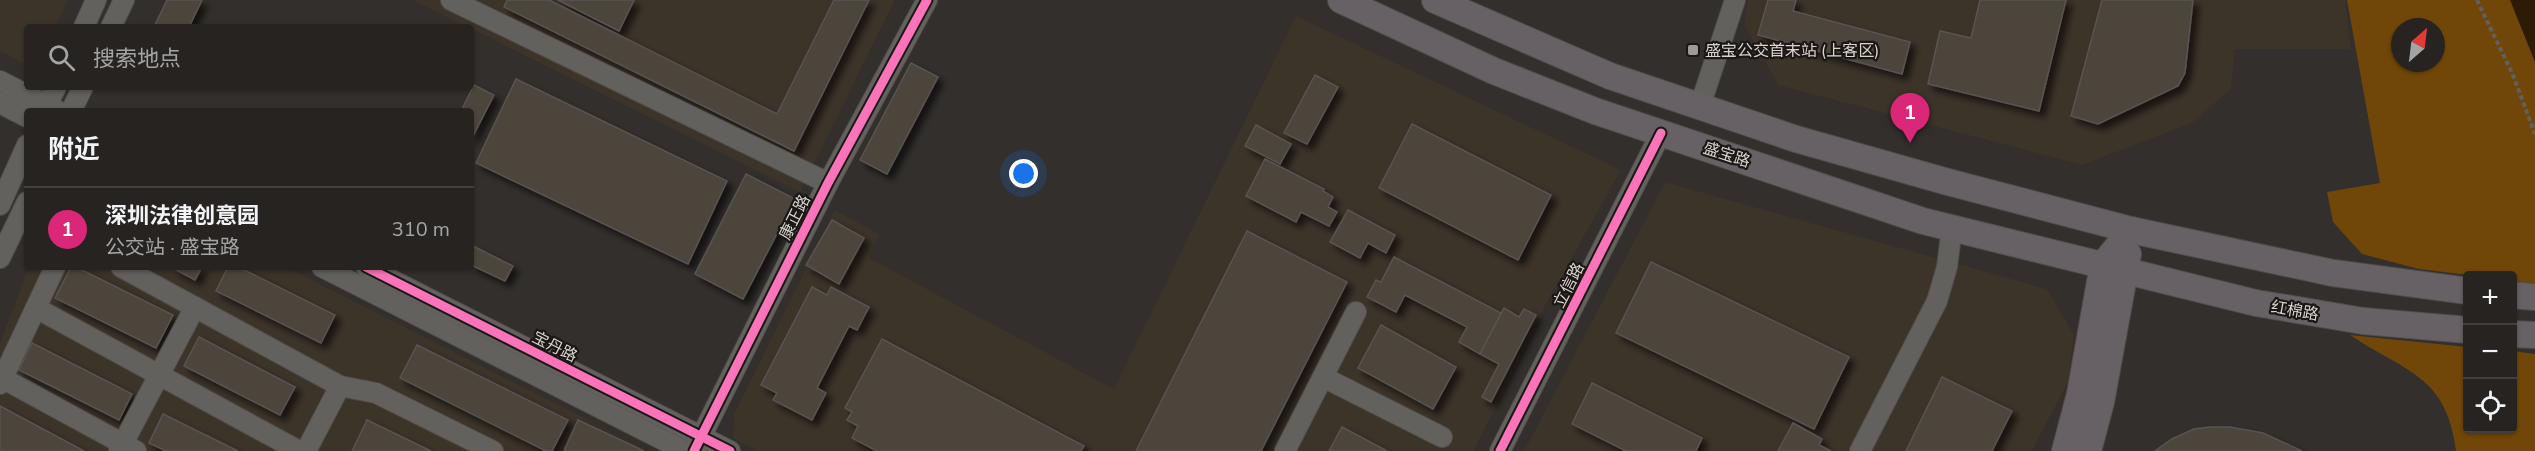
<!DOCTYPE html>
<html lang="zh">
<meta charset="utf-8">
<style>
:root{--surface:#262321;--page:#322f2e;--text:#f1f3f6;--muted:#a4a4a5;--line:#42403f;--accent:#db2777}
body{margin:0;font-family:"Nunito Sans","Noto Sans SC",sans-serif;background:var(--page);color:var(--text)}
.controls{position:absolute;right:18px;bottom:18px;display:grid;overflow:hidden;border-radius:6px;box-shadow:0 2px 4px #0004}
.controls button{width:54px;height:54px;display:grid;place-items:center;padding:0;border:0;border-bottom:2px solid var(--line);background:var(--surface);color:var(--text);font:30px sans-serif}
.compass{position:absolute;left:2391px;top:18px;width:54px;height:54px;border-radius:50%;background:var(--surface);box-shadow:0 2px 4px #0004;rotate:28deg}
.you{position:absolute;left:1024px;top:174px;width:21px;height:21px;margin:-15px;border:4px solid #fff;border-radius:50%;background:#1a73e8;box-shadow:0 0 0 9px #1a73e833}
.badge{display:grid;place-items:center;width:39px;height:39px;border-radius:50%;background:var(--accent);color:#fff;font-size:20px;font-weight:700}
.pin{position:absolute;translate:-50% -50px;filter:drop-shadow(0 2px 3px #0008)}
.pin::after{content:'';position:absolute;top:32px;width:21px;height:18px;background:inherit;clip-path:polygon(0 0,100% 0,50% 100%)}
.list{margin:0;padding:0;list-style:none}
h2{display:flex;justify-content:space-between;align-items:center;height:78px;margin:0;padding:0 24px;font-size:26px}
h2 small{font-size:20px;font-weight:400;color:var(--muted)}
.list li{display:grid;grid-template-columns:39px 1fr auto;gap:18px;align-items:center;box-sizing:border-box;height:84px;padding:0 24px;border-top:2px solid var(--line)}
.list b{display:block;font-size:22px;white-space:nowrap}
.list p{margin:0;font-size:20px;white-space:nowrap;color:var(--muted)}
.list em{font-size:20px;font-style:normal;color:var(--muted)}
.icon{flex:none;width:33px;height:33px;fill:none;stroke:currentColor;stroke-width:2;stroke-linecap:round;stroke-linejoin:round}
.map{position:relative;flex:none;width:2535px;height:451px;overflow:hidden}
.search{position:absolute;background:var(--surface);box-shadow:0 2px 4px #0004;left:24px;top:24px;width:450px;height:66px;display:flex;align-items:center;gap:15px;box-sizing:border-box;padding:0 21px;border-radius:6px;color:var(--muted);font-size:22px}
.panel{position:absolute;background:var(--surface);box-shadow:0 2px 4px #0004;left:24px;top:108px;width:450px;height:162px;border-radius:6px}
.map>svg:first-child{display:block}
.built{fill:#3c3329}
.green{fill:#704708;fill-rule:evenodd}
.water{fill:#2e1b05}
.building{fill:#4c443b;stroke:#575452;stroke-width:1.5;filter:url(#shadow)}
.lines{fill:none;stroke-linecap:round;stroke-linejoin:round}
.minor-casing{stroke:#4f4d49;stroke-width:22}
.major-casing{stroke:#4f4d49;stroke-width:28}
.path{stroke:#62605e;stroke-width:4;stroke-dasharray:4.5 3;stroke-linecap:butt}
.minor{stroke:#63615e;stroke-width:20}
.major{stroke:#676166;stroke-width:26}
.major-bridge-casing{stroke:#4f4d49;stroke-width:28;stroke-linecap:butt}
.major-bridge{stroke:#676166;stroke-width:26}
.cycleway-casing{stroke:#1a1715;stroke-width:13}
.cycleway{stroke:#fb73b8;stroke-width:9}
.poi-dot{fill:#9e9a97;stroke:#1a1715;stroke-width:2}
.labels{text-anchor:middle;stroke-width:4.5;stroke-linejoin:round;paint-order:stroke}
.poi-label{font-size:16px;fill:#d8d4d0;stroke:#1a1715;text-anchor:start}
.street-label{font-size:16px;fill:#d8d4d0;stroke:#1a1715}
</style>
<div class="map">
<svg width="2535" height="451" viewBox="0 0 2535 451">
<defs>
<filter id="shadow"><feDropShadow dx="5.5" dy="5.5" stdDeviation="3" flood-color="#0009"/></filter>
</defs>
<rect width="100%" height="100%" fill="#322f2c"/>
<g class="built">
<path d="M0 0H68L55 27H27V65L0 51Z"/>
<path d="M413 0H895L800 192Z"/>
<path d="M1748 0H2345L2351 49H2235L2231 89 2192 123 2082 165 1778 85 1744 24Z"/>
<path d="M1296 16 1621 170 1545 306 1474 451H758L733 438 734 414 835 210 879 234 869 258 1114 389Z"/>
<path d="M1665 182 2047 289 2074 335 2068 382 2032 451H1524Z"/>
<path d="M29 267H286L650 451H0V343Z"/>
</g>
<g class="green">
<path d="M2347 0H2535V284L2513 281 2512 276 2469 275 2419 269 2362 254 2333 222 2327 192 2380 183ZM2400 27H2436V63H2400Z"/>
<path d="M2350 335 2467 347 2468 428H2512L2513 351 2535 354V451H2456C2447 375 2405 372 2350 335Z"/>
</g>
<path class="water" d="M2510 0H2535V62Z"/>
<g class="building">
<path d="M167 0H202L189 27H154Z"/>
<path d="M507 0H549L777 114 834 0H869L794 151 504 7Z"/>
<path d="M558 0H634L619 31Z"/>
<path d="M1768 0H1796L1793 11 1910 42 1902 74 1758 35Z"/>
<path d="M1980 0H2066L2039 111 1928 84 1940 31 1971 38Z"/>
<path d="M2102 0H2193L2185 73 2178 86 2098 124 2071 116Z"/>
<path d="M911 63 938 77 887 174 860 160Z"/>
<path d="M1315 75 1338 87 1307 144 1284 133Z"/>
<path d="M516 79 727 181 688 264 476 163Z"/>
<path d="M474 85 494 95 471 140V111H461Z"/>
<path d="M1412 124 1551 195 1518 260 1379 188Z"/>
<path d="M1256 125 1291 144 1280 164 1245 146Z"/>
<path d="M1265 159 1324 189 1323 191 1333 197 1328 207 1337 212 1329 226 1301 212 1296 222 1246 196Z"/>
<path d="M746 174 795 199 743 299 695 274Z"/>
<path d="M1348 210 1395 235 1386 253 1368 243 1360 258 1330 242Z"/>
<path d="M832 220 864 238 839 284 806 265Z"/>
<path d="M1247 231 1347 282 1261 451H1136Z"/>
<path d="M471 245 513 266 505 281 471 265Z"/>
<path d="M1394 257 1501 313 1480 354 1459 342 1467 327 1405 295 1396 312 1367 297 1376 280 1381 282Z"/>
<path d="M1651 262 1849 357 1814 429 1616 333Z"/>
<path d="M71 267H76L173 315 156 348 55 298Z"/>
<path d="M171 267H202L195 280Z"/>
<path d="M228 267H238L335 315 321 343 216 291Z"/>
<path d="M812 287 827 295 831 287 869 307 857 330 849 326 817 388 826 393 812 420 773 400 777 393 761 385Z"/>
<path d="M1504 308 1519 317 1524 309 1536 315 1491 402 1482 397 1499 364 1480 354Z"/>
<path d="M1381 325 1456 367 1433 409 1358 368Z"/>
<path d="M199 337 295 387 280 415 184 366Z"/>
<path d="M882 339 1084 446 1081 451H877L852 438 858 426 847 420 852 412 845 408Z"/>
<path d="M32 343 132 394 119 420 19 370Z"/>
<path d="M417 345 568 420 552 451H546L400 378Z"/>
<path d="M1942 377 2012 411 1992 451H1906Z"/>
<path d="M1592 383 1702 438 1696 451H1626L1572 424Z"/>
<path d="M0 406 84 451H0Z"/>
<path d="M163 414 238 451H166L149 443Z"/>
<path d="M367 420 431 451H352Z"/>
<path d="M578 420 644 451H564Z"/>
<path d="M1793 423 1822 439 1819 445 1831 451H1778Z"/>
<path d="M1342 427 1387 451H1329Z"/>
<path d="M2210 427H2230L2263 433 2302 451H2155L2172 439 2194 429Z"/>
</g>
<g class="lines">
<defs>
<g id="minor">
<path d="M451 0 828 183"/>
<path d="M84 27 96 0"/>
<path d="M111 27 124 0"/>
<path d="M0 81 58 111"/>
<path d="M0 103 27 117"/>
<path d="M1700 106 1735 0"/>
<path d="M44 111 56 87"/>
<path d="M71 111 83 87"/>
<path d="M0 205 27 145"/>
<path d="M0 258 27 202"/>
<path d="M121 267 340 386 306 451"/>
<path d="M322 267 685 451"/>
<path d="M366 267 730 451"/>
<path d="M36 308 299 451"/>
<path d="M1323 377 1442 437"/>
<path d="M2 378 136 451"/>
<path d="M0 384 55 267"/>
<path d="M340 386 376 393 493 451"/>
<path d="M119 451 195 307"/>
<path d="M694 451 828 183 927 0"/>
<path d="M1285 451 1356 312"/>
<path d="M1500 451 1661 133"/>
<path d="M1860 451 1937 301 1947 267 1952 227"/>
</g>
<g id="major">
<path d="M1341 0 1494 71 1595 111 1923 221 2256 303 2363 321 2468 330"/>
<path d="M1435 0 1610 76 1796 139 1948 182 2131 230 2333 273"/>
<path d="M2512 295 2535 297"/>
<path d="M2512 334 2535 335"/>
<path d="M2065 451 2080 394 2103 265 2131 230"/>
<path d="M2088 451 2101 402 2128 254"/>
</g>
</defs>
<use href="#minor" class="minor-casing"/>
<use href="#major" class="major-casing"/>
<path class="path" d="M2477 0 2513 75 2535 134"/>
<use href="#minor" class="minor"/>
<use href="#major" class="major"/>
<defs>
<path id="major-bridge" d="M2333 273 2468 291"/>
</defs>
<use href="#major-bridge" class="major-bridge-casing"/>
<use href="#major-bridge" class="major-bridge"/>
<defs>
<g id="cycleway">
<path d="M366 267 730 451"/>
<path d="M694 451 828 183 927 0"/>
<path d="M1500 451 1661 133"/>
</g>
</defs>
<use href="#cycleway" class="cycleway-casing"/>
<use href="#cycleway" class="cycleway"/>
</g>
<rect class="poi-dot" x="1687" y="44" width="12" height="12" rx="3"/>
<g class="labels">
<g class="poi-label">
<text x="1705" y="56">盛宝公交首末站 (上客区)</text>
</g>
<g class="street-label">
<text transform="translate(1727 154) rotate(18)" y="6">盛宝路</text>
<text transform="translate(794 217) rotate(-63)" y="6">康正路</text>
<text transform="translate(1568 285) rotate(-63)" y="6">立信路</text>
<text transform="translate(2295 310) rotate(10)" y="6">红棉路</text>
<text transform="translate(555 346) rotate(27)" y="6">宝丹路</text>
</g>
</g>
</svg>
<div class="controls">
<button>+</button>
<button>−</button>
<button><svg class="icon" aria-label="locate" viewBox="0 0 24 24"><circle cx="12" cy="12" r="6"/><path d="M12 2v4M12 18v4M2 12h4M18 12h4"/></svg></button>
</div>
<svg class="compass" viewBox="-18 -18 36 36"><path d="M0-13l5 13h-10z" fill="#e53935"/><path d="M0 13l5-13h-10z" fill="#a4a4a5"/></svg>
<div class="you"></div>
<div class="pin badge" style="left:1910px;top:143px">1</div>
<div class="search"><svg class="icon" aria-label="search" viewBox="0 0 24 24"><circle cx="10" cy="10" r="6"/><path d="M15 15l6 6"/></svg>搜索地点</div>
<section class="panel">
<h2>附近<small></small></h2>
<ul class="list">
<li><span class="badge">1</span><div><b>深圳法律创意园</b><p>公交站 · 盛宝路</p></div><em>310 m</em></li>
</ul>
</section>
</div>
